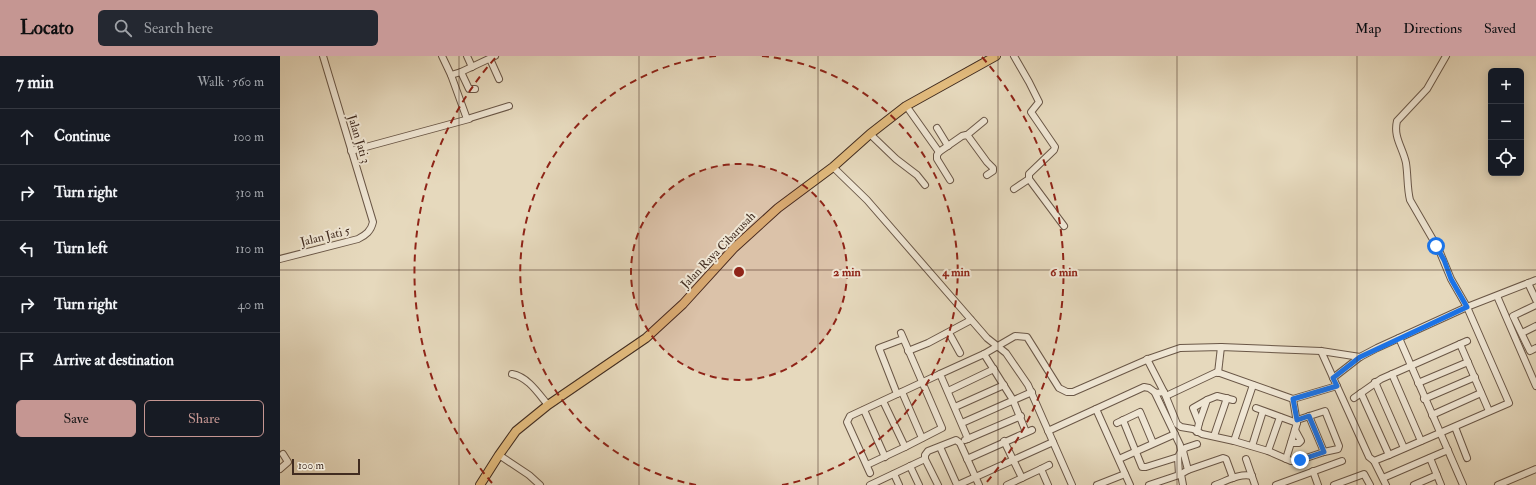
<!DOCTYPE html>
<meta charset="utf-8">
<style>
:root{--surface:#171b24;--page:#242831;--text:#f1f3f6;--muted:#9ea1a6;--line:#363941;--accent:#c59692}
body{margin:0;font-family:"IM FELL Double Pica",serif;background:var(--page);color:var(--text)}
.controls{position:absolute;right:12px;top:12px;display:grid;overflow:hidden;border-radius:6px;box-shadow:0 2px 10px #0003}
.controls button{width:36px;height:36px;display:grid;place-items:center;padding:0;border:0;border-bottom:1px solid var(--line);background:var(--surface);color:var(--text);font:20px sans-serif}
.scale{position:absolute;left:12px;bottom:10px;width:68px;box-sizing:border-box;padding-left:4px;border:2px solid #412c20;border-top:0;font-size:11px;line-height:14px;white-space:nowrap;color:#412c20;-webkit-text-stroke:3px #efe6d4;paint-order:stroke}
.stop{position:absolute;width:12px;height:12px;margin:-9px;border:3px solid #1a73e8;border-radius:50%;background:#fff}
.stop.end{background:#1a73e8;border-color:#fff;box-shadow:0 1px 4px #0008}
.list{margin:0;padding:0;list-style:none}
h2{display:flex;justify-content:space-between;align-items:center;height:52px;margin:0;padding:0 16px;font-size:17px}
h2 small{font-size:13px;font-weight:400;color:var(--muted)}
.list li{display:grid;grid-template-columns:26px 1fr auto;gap:12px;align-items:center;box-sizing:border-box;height:56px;padding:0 16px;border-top:1px solid var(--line)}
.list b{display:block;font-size:15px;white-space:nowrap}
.list em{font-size:13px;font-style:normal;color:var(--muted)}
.actions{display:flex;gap:8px;padding:12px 16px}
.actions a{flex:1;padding:9px 0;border:1px solid var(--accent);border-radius:6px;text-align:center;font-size:14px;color:var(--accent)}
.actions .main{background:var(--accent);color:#111}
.icon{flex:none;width:22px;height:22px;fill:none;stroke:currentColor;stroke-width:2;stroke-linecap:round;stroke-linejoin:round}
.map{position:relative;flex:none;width:1256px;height:429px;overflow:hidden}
header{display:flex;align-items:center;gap:24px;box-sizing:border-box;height:56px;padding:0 20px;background:var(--accent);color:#111}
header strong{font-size:19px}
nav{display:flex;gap:22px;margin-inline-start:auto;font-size:14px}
.search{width:280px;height:36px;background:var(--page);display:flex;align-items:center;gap:10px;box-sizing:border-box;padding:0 14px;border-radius:6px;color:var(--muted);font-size:15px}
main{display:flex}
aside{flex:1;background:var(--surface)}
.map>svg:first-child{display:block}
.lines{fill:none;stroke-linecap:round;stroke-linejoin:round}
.minor-casing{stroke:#6a5747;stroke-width:8}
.major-casing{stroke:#412c20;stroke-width:10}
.minor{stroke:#efe6d4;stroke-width:6}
.major{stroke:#e3bc7e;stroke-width:8}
.route{stroke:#1a73e8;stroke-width:5}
.grid{fill:none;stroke:#412c20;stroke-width:1;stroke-opacity:0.55}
.ring{fill:none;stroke:#8f2418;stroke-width:2;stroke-dasharray:7 5}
.labels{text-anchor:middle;stroke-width:4;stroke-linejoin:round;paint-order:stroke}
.street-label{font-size:12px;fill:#412c20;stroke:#efe6d4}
.centre{fill:#8f2418;stroke:#efe6d4;stroke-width:2}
.ring-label{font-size:12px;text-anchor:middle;font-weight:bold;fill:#8f2418;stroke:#efe6d4;stroke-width:4;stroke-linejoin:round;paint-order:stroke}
</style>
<header>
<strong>Locato</strong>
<div class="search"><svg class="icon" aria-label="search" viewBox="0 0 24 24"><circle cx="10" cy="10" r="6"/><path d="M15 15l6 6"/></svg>Search here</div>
<nav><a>Map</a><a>Directions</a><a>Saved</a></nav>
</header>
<main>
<aside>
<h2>7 min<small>Walk · 560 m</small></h2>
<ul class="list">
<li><svg class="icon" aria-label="ahead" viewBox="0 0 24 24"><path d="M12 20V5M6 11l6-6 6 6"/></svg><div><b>Continue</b></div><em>100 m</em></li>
<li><svg class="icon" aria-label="right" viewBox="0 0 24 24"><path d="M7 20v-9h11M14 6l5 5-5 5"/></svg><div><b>Turn right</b></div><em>310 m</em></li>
<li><svg class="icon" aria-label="left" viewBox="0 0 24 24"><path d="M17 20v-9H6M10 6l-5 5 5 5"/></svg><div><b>Turn left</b></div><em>110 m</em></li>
<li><svg class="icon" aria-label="right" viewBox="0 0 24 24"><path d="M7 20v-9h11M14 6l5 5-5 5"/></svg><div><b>Turn right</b></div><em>40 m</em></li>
<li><svg class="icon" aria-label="arrive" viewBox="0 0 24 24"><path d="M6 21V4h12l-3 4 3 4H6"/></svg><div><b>Arrive at destination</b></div></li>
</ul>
<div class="actions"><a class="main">Save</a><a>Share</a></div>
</aside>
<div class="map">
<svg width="1256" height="429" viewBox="0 0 1256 429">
<rect width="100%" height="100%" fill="#e6d9bd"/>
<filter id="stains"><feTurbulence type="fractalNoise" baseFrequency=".005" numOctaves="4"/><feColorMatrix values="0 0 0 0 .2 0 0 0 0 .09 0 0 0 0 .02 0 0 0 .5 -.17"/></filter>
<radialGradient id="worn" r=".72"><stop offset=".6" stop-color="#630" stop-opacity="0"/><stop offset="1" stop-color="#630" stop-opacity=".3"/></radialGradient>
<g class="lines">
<defs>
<g id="minor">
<path d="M162 0 171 19 181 16 215 0"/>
<path d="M187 0 192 11"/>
<path d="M734 0 749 26 759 46 751 56 775 91 774 94 749 118V123L784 170"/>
<path d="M210 3 219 23"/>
<path d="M181 16 189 33H195"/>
<path d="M171 19 187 63 229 50"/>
<path d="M627 51 659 96 682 80 686 79 688 80 707 106 713 112V115L707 119"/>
<path d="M657 72 668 90"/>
<path d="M591 79 616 103 637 119 645 129"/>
<path d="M687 79 704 65"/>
<path d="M71 95 189 63"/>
<path d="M659 96 657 99V103L670 124"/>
<path d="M553 111 587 144 707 282 726 297 748 329 792 429"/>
<path d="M734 133 749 123"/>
<path d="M0 203 78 183C86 179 91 175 93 166L43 0"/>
<path d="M1248 227 1256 244"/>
<path d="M1217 240 1256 330"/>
<path d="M1256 249 1233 260 1250 295 1256 292"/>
<path d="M621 277 662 372 625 391"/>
<path d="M669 277 680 297"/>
<path d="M1242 277 1256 270"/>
<path d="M1119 282 1183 429"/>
<path d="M1180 288 1209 355"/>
<path d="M628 295 648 287 691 264"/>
<path d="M1041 295 1089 401 1094 405 1109 399 1229 347 1187 251 1171 223 1159 194 1130 144C1127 132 1128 120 1126 107 1123 92 1113 81 1117 65L1147 33 1166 0"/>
<path d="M704 298 733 344 746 376"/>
<path d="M867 303 884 336 897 368 901 371 913 373 922 378 954 385 988 395 1011 405 1020 404 1044 396 1058 393 1059 390 1045 355 1017 364"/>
<path d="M938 317 941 291"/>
<path d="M232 318C248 321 258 337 268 349"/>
<path d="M1112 318 1141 385"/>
<path d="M1053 322 1080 301 1097 292 1187 251 1256 224"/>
<path d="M1095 326 1124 392"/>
<path d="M1138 327 1188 306"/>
<path d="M668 335 714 313"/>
<path d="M622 336 642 382"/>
<path d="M875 337 900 389 901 395 898 401"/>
<path d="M1081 337 1109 399"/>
<path d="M617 338 599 292 623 283"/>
<path d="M886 340 937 316 1013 343 1057 330"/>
<path d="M1074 342 1101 323 1187 285"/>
<path d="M1144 343 1195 321"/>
<path d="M675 351 724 329"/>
<path d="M976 352 1017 367"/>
<path d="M816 353 850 429"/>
<path d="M584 354 605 401"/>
<path d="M1152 359 1201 337"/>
<path d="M1029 360 1044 396"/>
<path d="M843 364 862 411H866L898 401 899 419 869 429"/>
<path d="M682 367 752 336"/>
<path d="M837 367 860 356 873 387"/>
<path d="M919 367 913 352 927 344"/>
<path d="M1175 371 1187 402"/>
<path d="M768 375 864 331 869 332 876 337 884 336"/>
<path d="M917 376 919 367 927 344 937 340 953 344"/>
<path d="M934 380 947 342"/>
<path d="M688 383 660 318 704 298 735 280 747 281 779 332 787 336H793L871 302 900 292 941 291 1041 295 1080 301"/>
<path d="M685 384 741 360"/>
<path d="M724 385 742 422"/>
<path d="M954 385 973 329"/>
<path d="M1011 387H1019L1021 385 1015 374"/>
<path d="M972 390 983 355"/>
<path d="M660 391 677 429"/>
<path d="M988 395 1000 361"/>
<path d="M219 399 249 419 260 429"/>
<path d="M1150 402 1161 429"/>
<path d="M645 403 658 429"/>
<path d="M687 403 752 374"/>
<path d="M839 403 895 378"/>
<path d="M966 403 975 429"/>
<path d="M1006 403 1017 367 1013 343"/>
<path d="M1094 405 1106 429"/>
<path d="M587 409 625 391 603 345"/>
<path d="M630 410 639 429"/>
<path d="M0 413 8 406 3 398"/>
<path d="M761 413 769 409"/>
<path d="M908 414 943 402 946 403 953 422"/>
<path d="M1033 415 1038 429"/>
<path d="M590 417 567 366 570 360 660 318"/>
<path d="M614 418 619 429"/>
<path d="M1103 422 1168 394"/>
<path d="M590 429 645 403V399L648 395 676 384 680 387 699 429"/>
<path d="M678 429 773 386"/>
<path d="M727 429 761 413 768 429"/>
<path d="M817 429 845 418"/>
<path d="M903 429 901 418 908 414 903 395 905 392 917 388"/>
<path d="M935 429C947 425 959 417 972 420"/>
<path d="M996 429 1062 405"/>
<path d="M1054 429 1084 418 1090 429"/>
<path d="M1134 429 1157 419"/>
<path d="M1218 429 1256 413"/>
</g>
<path id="major" d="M200 429 219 399 236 375 268 349 366 282 403 248 454 192 498 152 553 111 590 78 626 50 716 0"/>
</defs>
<use href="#minor" class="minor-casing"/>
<use href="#major" class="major-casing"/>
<use href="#minor" class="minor"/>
<use href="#major" class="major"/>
</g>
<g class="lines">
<path class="route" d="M1020 404 1044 396 1029 360 1017 364 1013 343 1057 330 1053 322 1080 301 1187 251 1171 223 1164 204 1156 190"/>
</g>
<path class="grid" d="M179 0V429M359 0V429M538 0V429M718 0V429M897 0V429M1077 0V429M0 214H1256"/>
<circle cx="459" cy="216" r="108" fill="#8f2418" fill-opacity=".12"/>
<g class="ring">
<circle cx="459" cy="216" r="108"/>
<path d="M416 429A217 217 0 0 1 436 0M482 0A217 217 0 0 1 502 429"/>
<path d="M212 427A325 325 0 0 1 216 1M702 1A325 325 0 0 1 706 427"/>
</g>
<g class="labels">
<g class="street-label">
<text transform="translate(79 83) rotate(73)" y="4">Jalan Jati 3</text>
<text transform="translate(45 180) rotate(-14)" y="4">Jalan Jati 5</text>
<text transform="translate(438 194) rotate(-46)" y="4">Jalan Raya Cibarusah</text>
</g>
</g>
<circle cx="459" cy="216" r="6" class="centre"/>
<g class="ring-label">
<text x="567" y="220">2 min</text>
<text x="676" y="220">4 min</text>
<text x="784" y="220">6 min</text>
</g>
<rect width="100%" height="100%" filter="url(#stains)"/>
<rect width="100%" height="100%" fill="url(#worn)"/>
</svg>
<div class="controls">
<button>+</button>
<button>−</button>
<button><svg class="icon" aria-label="locate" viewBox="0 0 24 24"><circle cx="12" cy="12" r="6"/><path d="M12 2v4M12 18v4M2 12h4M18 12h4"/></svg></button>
</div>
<div class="scale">100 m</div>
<div class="stop" style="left:1156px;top:190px"></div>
<div class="stop end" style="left:1020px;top:404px"></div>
</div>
</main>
